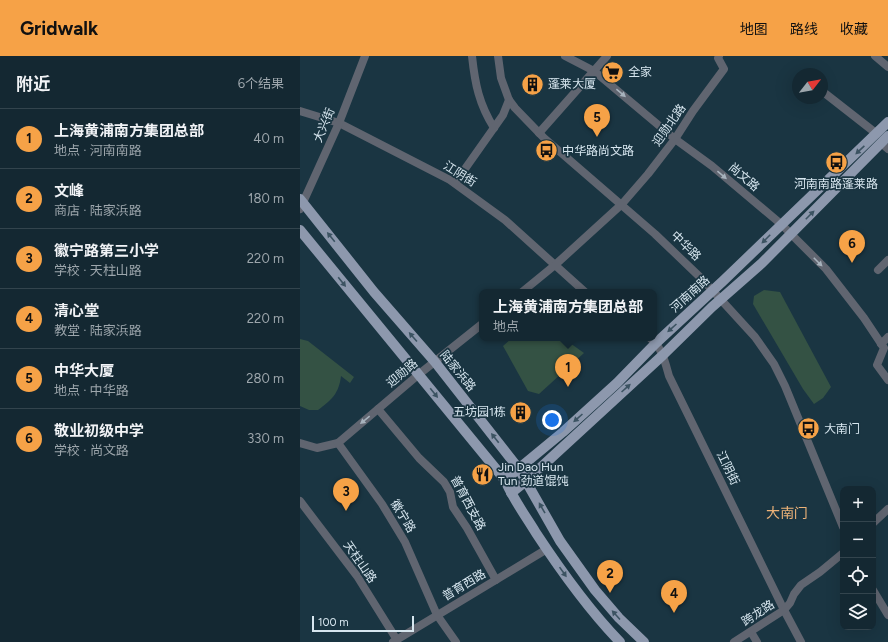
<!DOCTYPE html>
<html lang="zh">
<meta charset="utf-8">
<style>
:root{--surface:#142832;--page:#1d303a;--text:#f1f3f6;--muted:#9da6ac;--line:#33444d;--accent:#f6a247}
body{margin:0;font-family:Figtree,"Noto Sans SC",sans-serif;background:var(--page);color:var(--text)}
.controls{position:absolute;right:12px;bottom:12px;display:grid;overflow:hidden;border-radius:8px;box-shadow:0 4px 16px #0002}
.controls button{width:36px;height:36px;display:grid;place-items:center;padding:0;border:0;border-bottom:1px solid var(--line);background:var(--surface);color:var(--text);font:20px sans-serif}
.compass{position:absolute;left:492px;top:12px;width:36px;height:36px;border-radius:50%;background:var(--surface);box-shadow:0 4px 16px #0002;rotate:59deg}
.scale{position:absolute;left:12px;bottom:10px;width:102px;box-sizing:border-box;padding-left:4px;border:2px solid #d7e6ef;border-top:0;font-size:11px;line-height:14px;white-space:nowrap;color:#d7e6ef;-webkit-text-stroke:3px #1a3542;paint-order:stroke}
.you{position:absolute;left:252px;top:364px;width:14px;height:14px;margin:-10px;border:3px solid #fff;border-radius:50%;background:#1a73e8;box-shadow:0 0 0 6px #1a73e833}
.badge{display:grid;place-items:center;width:26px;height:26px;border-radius:50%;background:var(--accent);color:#111;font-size:13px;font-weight:700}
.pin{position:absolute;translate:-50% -33px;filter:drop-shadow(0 1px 2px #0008)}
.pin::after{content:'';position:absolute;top:21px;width:14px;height:12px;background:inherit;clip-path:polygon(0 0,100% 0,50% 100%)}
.popup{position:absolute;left:179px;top:233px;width:178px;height:52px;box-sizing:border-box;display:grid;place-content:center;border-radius:8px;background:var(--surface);filter:drop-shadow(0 1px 3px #0005);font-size:13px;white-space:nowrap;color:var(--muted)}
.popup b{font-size:15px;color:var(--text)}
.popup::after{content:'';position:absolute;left:50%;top:100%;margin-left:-8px;border:8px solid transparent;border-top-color:var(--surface)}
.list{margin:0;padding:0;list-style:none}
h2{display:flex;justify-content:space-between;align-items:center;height:52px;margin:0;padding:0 16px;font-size:17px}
h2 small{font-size:13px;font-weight:400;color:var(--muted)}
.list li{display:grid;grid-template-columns:26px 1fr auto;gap:12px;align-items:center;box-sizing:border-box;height:60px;padding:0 16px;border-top:1px solid var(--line)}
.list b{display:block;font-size:15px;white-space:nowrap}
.list p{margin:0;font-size:13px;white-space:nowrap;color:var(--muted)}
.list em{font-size:13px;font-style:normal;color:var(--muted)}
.icon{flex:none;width:22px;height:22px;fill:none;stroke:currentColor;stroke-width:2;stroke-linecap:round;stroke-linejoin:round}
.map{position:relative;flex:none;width:588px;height:586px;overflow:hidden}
header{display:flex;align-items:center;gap:24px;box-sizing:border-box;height:56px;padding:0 20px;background:var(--accent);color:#111}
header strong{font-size:19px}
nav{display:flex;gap:22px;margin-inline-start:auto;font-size:14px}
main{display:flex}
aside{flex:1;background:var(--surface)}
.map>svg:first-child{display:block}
.green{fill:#345244}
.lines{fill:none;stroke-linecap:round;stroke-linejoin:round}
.minor{stroke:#606570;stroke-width:8}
.major{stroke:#8d98ad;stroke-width:10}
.oneway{fill:#a7b2bc}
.oneway2{fill:#3c5362}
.labels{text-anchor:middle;stroke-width:3.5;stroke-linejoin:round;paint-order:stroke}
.poi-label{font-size:12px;fill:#d7e6ef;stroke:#1a3542;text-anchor:start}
.street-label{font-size:12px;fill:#d7e6ef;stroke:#1a3542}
.quarter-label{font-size:14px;fill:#ecb278;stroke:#1a3542}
</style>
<header>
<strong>Gridwalk</strong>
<nav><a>地图</a><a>路线</a><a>收藏</a></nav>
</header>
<main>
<aside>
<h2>附近<small>6个结果</small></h2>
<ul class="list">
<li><span class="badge">1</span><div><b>上海黄浦南方集团总部</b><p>地点 · 河南南路</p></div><em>40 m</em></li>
<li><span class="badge">2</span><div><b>文峰</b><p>商店 · 陆家浜路</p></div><em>180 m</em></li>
<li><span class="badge">3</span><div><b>徽宁路第三小学</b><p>学校 · 天柱山路</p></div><em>220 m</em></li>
<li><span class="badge">4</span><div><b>清心堂</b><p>教堂 · 陆家浜路</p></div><em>220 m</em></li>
<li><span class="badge">5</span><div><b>中华大厦</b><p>地点 · 中华路</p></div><em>280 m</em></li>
<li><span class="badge">6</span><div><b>敬业初级中学</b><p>学校 · 尚文路</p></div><em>330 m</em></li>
</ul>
</aside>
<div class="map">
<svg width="588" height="586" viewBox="0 0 588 586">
<rect width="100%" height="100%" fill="#1a3542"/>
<g class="green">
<path d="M464 234 480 236 531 331 523 342 514 348 503 333 453 248 454 240Z"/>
<path d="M212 282H263L284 297 239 338 228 335 203 290Z"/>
<path d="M0 283 8 285 54 321 50 327 41 320C39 337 32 344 18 354H9L0 350Z"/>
</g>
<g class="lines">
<g class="minor">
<path d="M172 0C175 28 179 48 194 72"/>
<path d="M198 0 201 22 209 44 215 52 244 82 355 178 402 223 455 281 474 308 485 330 543 471"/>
<path d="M265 0 294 15 375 83 412 110 481 168 526 213 564 262 584 292 577 309 588 324"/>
<path d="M575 0 588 11"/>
<path d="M522 35 577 78"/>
<path d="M0 55 39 67 150 124 205 164 285 236"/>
<path d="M239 77 307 0"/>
<path d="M581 87 588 93"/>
<path d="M155 127 203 59 209 44"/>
<path d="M0 153 39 67 65 0"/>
<path d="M578 214 588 204"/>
<path d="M222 236 255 209 322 148 348 118 375 83 393 55 424 13 418 2 419 0"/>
<path d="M350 282C362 291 365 306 369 320L484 554 501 586"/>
<path d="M581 288 588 281"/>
<path d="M78 353 119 402 144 426 150 436 153 451 167 472 196 524"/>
<path d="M0 387 17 392 38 387 82 448 105 486 137 559 156 586"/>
<path d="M38 387 118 319 182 268"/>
<path d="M0 445 57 520 97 584"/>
<path d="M573 467 588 453"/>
<path d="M573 534 588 559"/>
<path d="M451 576 457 586"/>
<path d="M93 586 247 493"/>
<path d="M434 586 484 554 490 547 494 538 501 529 520 516 543 497"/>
</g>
<g class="major">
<path d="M0 143 74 236 135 306 219 413 260 485 295 534 319 562 344 586"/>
<path d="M0 174 205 424C213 443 225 459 236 477 261 515 288 553 320 586"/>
<path d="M205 424 263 376 317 327 356 287 423 225 588 66"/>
<path d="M211 437 226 425 363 299 412 251 462 207 588 80"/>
</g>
</g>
<defs><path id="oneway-solid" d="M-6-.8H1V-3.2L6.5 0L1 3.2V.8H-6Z"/></defs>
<g class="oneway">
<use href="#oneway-solid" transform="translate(321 37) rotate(40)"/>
<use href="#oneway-solid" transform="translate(422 119) rotate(40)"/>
<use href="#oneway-solid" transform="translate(518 206) rotate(45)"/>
<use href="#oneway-solid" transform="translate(65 364) rotate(141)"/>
</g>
<g class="oneway2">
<use href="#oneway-solid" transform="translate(560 94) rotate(137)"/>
<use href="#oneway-solid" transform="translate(510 159) rotate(-45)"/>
<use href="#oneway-solid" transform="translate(31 181) rotate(-129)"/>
<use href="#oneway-solid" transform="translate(466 183) rotate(135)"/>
<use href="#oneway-solid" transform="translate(42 226) rotate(51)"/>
<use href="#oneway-solid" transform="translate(372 272) rotate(138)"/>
<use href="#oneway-solid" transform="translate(113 281) rotate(-131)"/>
<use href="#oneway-solid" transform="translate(326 332) rotate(-42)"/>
<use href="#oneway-solid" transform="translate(134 337) rotate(51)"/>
<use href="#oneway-solid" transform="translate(278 362) rotate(138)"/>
<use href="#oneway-solid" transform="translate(195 382) rotate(-128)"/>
<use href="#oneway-solid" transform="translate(242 452) rotate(-120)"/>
<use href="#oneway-solid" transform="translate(263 516) rotate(55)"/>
<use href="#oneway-solid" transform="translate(316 559) rotate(-132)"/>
</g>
<defs>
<symbol id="supermarket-disc" viewBox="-11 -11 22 22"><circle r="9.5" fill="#f6a247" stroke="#1a3542"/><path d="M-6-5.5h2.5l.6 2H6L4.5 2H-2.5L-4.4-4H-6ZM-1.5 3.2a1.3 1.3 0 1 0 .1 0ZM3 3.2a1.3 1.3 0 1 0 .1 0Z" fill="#111"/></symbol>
<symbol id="building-disc" viewBox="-11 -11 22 22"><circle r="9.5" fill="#f6a247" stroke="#1a3542"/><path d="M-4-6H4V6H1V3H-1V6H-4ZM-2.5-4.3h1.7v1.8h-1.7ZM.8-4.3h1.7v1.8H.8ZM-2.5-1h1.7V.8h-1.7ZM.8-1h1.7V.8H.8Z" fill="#111"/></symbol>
<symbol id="bus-disc" viewBox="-11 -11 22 22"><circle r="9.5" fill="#f6a247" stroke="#1a3542"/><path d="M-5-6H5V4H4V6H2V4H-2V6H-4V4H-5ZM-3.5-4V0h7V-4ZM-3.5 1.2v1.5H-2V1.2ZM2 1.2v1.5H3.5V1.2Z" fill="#111"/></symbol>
<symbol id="restaurant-disc" viewBox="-11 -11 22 22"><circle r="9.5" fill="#f6a247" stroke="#1a3542"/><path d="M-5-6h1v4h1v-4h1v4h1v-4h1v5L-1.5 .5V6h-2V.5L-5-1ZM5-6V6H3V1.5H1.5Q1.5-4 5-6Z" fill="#111"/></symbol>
</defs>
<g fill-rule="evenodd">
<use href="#supermarket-disc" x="300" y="4" width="25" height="25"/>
<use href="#building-disc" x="220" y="16" width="25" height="25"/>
<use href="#bus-disc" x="234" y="82" width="25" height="25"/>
<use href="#bus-disc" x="524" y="94" width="25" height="25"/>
<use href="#building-disc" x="208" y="344" width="25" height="25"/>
<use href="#bus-disc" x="496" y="360" width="25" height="25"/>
<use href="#restaurant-disc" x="170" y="406" width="25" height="25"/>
</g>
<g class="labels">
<g class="poi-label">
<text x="328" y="20">全家</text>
<text x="248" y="32">蓬莱大厦</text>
<text x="262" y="99">中华路尚文路</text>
<text x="536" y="132" text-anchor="middle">河南南路蓬莱路</text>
<text x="206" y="360" text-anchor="end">五坊园1栋</text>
<text x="524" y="377">大南门</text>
<text x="198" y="415">Jin Dao Hun<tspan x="198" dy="14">Tun 劲道馄饨</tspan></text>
</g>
<g class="street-label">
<text transform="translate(24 69) rotate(-67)" y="4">大兴街</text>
<text transform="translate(369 69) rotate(-55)" y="4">迎勋北路</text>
<text transform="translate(160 118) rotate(32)" y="4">江阴街</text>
<text transform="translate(444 121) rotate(40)" y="4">尚文路</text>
<text transform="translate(386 190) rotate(44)" y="4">中华路</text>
<text transform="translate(390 238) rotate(-42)" y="4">河南南路</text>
<text transform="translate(158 315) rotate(51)" y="4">陆家浜路</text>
<text transform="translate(102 317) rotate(-40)" y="4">迎勋路</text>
<text transform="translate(428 412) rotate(64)" y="4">江阴街</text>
<text transform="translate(168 447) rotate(62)" y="4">普育西支路</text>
<text transform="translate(103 460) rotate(59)" y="4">徽宁路</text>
<text transform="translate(60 506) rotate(55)" y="4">天柱山路</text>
<text transform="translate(164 529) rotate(-31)" y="4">普育西路</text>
<text transform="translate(458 557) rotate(-33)" y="4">跨龙路</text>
</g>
<g class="quarter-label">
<text x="487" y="462">大南门</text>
</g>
</g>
</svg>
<div class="controls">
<button>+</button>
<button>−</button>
<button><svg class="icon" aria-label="locate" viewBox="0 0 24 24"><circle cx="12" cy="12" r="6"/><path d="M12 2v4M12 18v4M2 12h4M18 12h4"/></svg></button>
<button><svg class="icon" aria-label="layers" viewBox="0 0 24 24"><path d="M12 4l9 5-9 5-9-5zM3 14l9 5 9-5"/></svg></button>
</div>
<svg class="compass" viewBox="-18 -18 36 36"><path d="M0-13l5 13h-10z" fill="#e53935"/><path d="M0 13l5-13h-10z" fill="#9da6ac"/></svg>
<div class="scale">100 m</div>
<div class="you"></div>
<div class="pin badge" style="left:268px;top:331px">1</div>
<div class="popup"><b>上海黄浦南方集团总部</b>地点</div>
<div class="pin badge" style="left:310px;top:537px">2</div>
<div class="pin badge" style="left:46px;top:455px">3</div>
<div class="pin badge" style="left:374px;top:557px">4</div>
<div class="pin badge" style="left:297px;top:81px">5</div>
<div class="pin badge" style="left:552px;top:207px">6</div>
</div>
</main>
